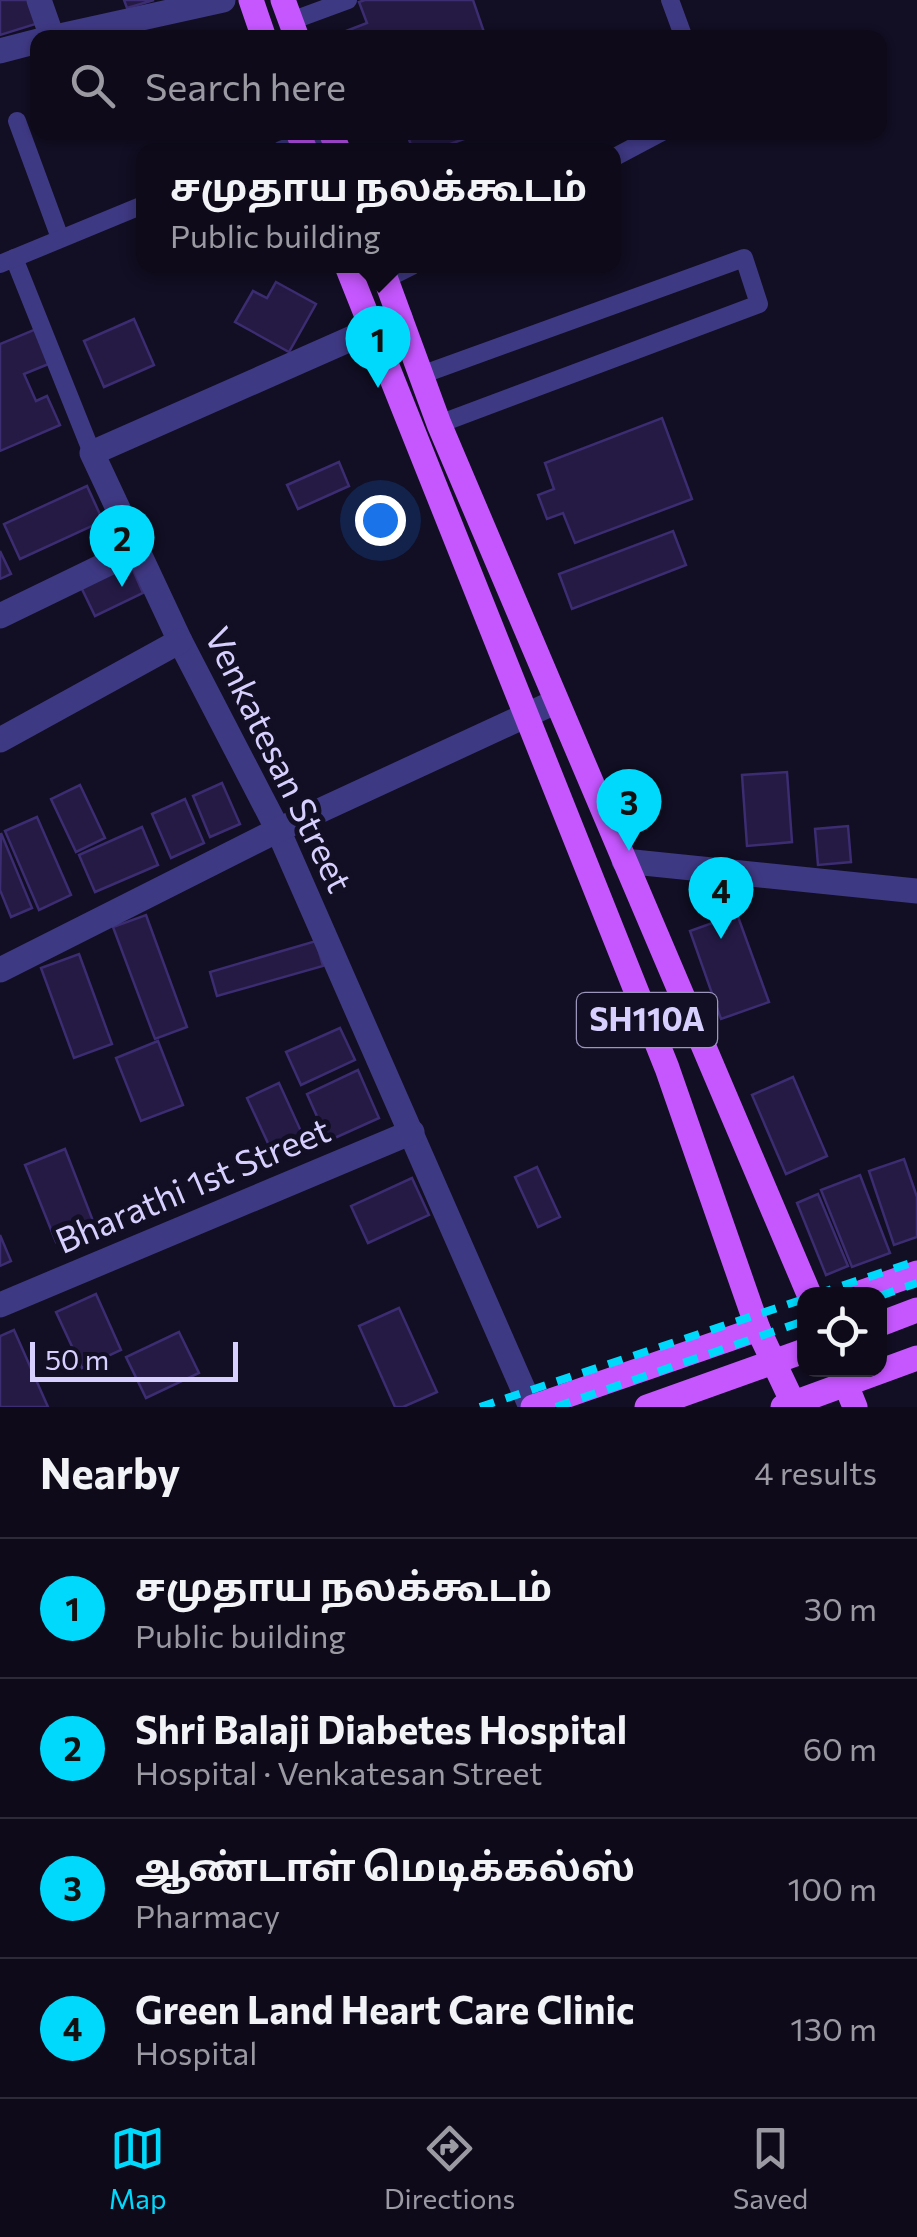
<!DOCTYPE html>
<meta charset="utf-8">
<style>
:root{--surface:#0e0a1a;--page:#171323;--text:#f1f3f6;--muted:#9b9aa2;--line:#2e2b39;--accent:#00d9fb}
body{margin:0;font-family:Commissioner,"Noto Sans Tamil",sans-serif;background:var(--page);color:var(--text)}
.controls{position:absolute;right:30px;bottom:30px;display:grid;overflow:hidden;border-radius:20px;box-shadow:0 2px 8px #0004}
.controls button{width:90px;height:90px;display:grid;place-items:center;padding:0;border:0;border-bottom:2px solid var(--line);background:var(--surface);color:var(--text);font:50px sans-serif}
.scale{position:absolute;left:30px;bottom:25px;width:208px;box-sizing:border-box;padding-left:10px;border:5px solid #d7d0ff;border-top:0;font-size:28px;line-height:35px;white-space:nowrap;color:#d7d0ff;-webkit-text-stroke:8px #120e23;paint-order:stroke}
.you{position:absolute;left:380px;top:520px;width:35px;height:35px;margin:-25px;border:8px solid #fff;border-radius:50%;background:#1a73e8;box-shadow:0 0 0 15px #1a73e833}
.badge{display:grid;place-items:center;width:65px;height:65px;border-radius:50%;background:var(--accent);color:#111;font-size:32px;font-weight:700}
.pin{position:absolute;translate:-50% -82px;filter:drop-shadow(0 2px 5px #0008)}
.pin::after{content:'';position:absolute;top:52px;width:35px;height:30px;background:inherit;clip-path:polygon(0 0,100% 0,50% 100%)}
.popup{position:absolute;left:136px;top:143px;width:485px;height:130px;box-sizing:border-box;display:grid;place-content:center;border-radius:20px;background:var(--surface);filter:drop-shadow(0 2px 8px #0005);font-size:32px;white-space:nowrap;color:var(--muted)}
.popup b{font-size:38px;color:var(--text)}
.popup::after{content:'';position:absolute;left:50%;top:100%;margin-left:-20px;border:20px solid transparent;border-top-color:var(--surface)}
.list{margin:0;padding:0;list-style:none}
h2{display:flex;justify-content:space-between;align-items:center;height:130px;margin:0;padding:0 40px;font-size:42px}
h2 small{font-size:32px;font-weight:400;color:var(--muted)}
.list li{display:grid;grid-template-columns:65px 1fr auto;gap:30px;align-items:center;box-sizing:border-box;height:140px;padding:0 40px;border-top:2px solid var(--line)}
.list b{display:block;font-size:38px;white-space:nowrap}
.list p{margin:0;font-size:32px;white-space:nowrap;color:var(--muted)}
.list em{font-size:32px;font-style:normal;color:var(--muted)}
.icon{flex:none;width:55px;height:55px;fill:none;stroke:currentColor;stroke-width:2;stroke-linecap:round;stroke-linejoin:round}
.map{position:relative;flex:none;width:917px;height:1407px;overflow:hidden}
.search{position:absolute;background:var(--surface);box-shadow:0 2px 8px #0004;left:30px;right:30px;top:30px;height:110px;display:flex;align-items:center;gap:25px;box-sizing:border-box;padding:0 35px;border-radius:20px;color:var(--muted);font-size:38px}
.sheet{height:690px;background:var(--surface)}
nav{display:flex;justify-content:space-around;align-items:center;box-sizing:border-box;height:140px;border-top:2px solid var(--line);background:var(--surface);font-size:28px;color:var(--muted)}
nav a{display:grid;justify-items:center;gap:5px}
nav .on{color:var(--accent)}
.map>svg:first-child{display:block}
.building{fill:#241a44;stroke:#3c2c71;stroke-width:2.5}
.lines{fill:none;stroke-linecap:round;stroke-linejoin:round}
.lane{stroke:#3e3983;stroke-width:18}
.street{stroke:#3e3983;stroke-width:25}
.primary{stroke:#c657ff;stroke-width:25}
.rail{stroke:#00d9fb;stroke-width:8;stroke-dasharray:15 12;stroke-linecap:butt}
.primary-bridge{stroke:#c657ff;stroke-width:25}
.labels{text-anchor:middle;stroke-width:10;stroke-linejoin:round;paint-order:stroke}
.shield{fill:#120e23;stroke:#9c96bd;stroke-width:2.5}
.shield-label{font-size:32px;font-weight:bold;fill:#d7d0ff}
.street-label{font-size:35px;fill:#d7d0ff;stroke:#120e23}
</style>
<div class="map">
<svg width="917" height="1407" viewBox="0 0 917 1407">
<rect width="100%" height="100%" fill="#120e23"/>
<g class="building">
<path d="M0 0H36L42 22 0 35Z"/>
<path d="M124 0H154L127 8Z"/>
<path d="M365 0H473L486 38H328L367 23 359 2Z"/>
<path d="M406 132H483L434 150H413Z"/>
<path d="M276 282 316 304 289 352 235 322 253 291 267 298Z"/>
<path d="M134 319 154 365 104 387 84 341Z"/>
<path d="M36 329 51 363 24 374 36 401 47 396 60 425 0 451V344Z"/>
<path d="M662 418 692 499 575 543 563 513 547 519 538 495 554 489 545 463Z"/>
<path d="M339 462 349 486 298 509 287 485Z"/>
<path d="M87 486 103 521 20 559 4 524Z"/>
<path d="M673 531 686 565 572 609 559 574Z"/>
<path d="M0 551 11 574 0 579Z"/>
<path d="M130 563 143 593 95 616 81 587Z"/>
<path d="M787 772 792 842 747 846 742 775Z"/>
<path d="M222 783 240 824 210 837 193 796Z"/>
<path d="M80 785 105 838 76 852 51 799Z"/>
<path d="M185 799 204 843 171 858 152 814Z"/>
<path d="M37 817 71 895 39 910 5 831Z"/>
<path d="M848 826 851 862 818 865 815 829Z"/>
<path d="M142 827 158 865 95 892 79 855Z"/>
<path d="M1 833 32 908 11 917 0 890Z"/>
<path d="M737 914 769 1002 721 1019 690 931Z"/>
<path d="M146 915 187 1027 155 1039 113 927Z"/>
<path d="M316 941 323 966 217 996 210 972Z"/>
<path d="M79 954 112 1044 74 1058 41 968Z"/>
<path d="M340 1028 355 1060 301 1085 286 1052Z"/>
<path d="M158 1041 183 1105 141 1121 116 1058Z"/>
<path d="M358 1070 379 1118 328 1141 307 1094Z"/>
<path d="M793 1077 827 1156 786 1174 752 1095Z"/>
<path d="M279 1083 305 1140 273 1154 247 1098Z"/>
<path d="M65 1149 95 1226 56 1242 25 1165Z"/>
<path d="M904 1159 917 1197V1237L894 1245 869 1171Z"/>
<path d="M537 1167 560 1217 538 1227 515 1177Z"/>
<path d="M860 1175 890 1253 852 1267 821 1190Z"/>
<path d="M412 1178 429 1215 368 1243 351 1206Z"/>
<path d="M818 1194 848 1266 826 1275 797 1203Z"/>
<path d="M0 1235 11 1261 0 1266Z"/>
<path d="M96 1294 121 1350 82 1368 56 1312Z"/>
<path d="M399 1308 437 1392 403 1407H395L359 1326Z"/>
<path d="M14 1330 48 1407H0V1336Z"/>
<path d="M179 1332 199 1373 146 1398 126 1357Z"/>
</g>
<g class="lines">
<g class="lane">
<path d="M670 0 684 38"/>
<path d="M291 21 348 0"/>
<path d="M17 121 60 238"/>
<path d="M281 150 327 132"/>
<path d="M613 158 662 132"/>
<path d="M14 258 92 453"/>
<path d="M0 264 143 205"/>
<path d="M386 279 412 266"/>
<path d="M421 375 744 258 759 304 439 424"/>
</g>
<g class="street">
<path d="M39 0 52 37"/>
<path d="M51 38 223 0"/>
<path d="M0 51 38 41"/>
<path d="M400 317 92 453 180 641 278 830 531 1407"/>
<path d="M0 616 138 549"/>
<path d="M0 740 180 641"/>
<path d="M624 861 917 891"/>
<path d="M0 970 278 830 555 702"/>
<path d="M0 1305 412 1132"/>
</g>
<g class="primary">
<path d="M251 0 264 38"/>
<path d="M283 0 297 38"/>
<path d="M298 132 305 150"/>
<path d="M331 132 338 150"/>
<path d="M347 266 667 1068 758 1329 795 1407"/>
<path d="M381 266 439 424 809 1294"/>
<path d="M857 1294 917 1273"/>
<path d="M880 1324 917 1310"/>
<path d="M840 1370 855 1407"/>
<path d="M533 1407 758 1329"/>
</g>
<g class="rail">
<path d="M817 1294 917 1261"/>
<path d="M880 1296 917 1283"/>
<path d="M480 1407 804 1299"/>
<path d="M556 1407 804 1321"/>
</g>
<g class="primary-bridge">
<path d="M647 1407 804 1351"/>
<path d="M783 1407 917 1358"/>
</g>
</g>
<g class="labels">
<rect class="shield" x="577" y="993" width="140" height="54" rx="8"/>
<g class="shield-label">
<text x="647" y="1031">SH110A</text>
</g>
<g class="street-label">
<text transform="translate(278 760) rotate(64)" y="12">Venkatesan Street</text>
<text transform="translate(193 1186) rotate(-23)" y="12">Bharathi 1st Street</text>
</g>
</g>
</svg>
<div class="controls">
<button><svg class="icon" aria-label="locate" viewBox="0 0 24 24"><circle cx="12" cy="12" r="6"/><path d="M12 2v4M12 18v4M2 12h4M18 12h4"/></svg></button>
</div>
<div class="scale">50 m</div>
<div class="you"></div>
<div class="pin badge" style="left:378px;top:388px">1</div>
<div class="popup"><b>சமுதாய நலக்கூடம்</b>Public building</div>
<div class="pin badge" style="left:122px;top:587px">2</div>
<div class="pin badge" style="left:629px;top:851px">3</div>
<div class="pin badge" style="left:721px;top:939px">4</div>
<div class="search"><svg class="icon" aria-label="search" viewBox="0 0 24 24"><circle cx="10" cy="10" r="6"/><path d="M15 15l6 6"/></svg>Search here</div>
</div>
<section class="sheet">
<h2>Nearby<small>4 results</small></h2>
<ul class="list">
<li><span class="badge">1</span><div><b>சமுதாய நலக்கூடம்</b><p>Public building</p></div><em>30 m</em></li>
<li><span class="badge">2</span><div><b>Shri Balaji Diabetes Hospital</b><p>Hospital · Venkatesan Street</p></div><em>60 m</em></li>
<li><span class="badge">3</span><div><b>ஆண்டாள் மெடிக்கல்ஸ்</b><p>Pharmacy</p></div><em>100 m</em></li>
<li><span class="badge">4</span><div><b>Green Land Heart Care Clinic</b><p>Hospital</p></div><em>130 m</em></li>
</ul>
</section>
<nav>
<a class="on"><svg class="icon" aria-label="map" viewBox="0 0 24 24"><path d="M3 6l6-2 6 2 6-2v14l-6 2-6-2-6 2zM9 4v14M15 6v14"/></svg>Map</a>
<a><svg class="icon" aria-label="directions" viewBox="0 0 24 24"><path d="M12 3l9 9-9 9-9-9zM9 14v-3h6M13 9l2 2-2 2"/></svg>Directions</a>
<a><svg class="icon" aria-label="saved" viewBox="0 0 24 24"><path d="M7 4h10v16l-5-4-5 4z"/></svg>Saved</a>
</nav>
